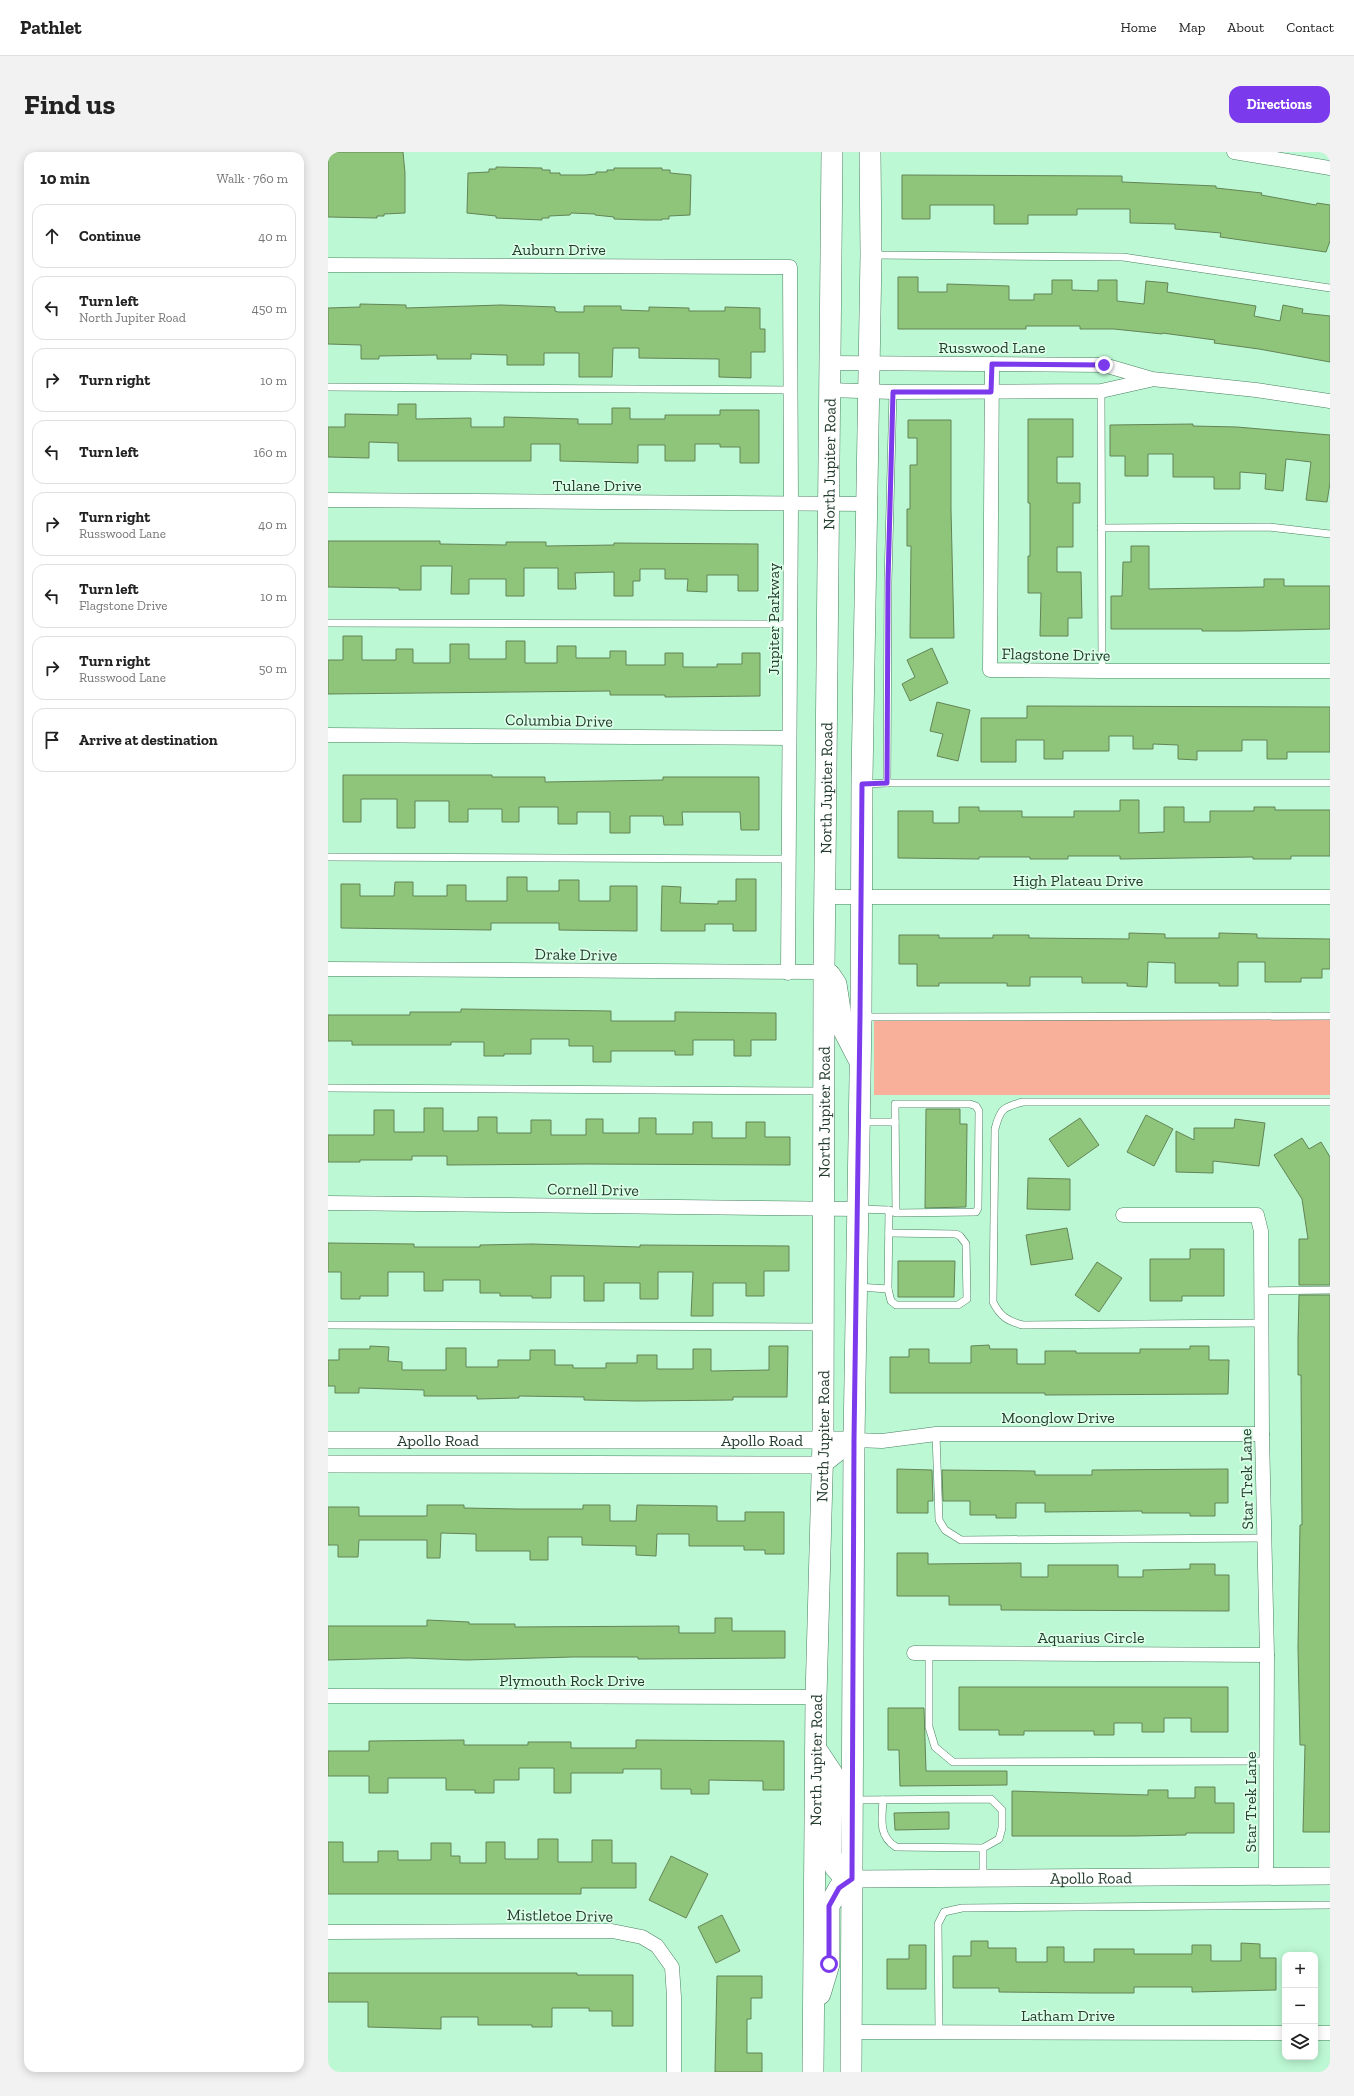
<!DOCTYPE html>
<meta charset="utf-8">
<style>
:root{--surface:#fff;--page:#f2f2f2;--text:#222;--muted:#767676;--line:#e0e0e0;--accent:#7c3aed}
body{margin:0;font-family:"Zilla Slab",serif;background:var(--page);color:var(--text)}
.controls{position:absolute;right:12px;bottom:12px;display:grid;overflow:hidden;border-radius:8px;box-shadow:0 2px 10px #0003}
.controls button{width:36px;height:36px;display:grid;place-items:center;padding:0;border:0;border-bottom:1px solid var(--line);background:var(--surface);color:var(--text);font:20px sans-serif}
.stop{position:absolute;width:12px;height:12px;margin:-9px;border:3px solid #7c3aed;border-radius:50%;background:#fff}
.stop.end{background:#7c3aed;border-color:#fff;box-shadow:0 1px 4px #0008}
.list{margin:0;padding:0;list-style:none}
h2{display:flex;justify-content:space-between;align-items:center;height:52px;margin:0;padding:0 16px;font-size:17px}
h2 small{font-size:13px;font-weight:400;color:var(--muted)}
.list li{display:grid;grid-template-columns:26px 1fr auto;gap:12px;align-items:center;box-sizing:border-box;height:64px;margin:0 8px 8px;padding:0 8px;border:1px solid var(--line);border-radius:12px}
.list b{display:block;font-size:15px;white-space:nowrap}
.list p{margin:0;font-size:13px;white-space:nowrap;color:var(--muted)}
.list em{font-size:13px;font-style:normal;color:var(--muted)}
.icon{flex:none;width:22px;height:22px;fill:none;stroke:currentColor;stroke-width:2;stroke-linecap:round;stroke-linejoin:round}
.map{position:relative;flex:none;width:1002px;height:1920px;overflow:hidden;border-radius:12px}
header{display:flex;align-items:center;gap:24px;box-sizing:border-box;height:56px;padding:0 20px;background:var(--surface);border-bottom:1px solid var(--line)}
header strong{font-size:19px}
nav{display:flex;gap:22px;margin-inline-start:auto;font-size:14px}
.intro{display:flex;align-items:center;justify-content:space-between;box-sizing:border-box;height:96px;padding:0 24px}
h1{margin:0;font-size:28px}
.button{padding:10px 18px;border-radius:12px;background:var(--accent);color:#fff;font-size:14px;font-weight:700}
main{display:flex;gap:24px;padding:0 24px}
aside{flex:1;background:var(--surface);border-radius:12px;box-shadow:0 2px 10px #0003}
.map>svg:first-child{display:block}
.green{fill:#f8b09b}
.building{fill:#8fc57a;stroke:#638456}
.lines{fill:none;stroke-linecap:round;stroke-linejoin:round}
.service-casing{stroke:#498060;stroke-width:8}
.minor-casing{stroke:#498060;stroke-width:15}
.tertiary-casing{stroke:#498060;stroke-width:18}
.primary-casing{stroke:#498060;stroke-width:22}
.service{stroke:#fff;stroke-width:7}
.minor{stroke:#fff;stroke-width:14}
.tertiary{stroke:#fff;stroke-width:17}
.primary{stroke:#fff;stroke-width:21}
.route{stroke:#7c3aed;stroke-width:5}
.labels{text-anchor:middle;stroke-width:3.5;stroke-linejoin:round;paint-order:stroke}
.street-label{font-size:16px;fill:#253d2f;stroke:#dcffe8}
</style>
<header>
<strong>Pathlet</strong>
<nav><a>Home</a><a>Map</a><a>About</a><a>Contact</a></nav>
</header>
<div class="intro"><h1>Find us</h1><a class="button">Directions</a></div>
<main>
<aside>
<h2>10 min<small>Walk · 760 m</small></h2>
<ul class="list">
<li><svg class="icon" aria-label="ahead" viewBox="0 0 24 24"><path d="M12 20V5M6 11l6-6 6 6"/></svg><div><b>Continue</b></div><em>40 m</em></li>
<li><svg class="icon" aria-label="left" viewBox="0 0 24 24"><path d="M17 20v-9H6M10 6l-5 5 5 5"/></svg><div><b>Turn left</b><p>North Jupiter Road</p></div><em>450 m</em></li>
<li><svg class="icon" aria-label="right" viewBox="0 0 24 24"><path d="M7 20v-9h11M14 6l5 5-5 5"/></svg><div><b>Turn right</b></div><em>10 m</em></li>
<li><svg class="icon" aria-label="left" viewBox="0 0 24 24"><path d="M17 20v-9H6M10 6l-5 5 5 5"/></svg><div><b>Turn left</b></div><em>160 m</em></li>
<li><svg class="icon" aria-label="right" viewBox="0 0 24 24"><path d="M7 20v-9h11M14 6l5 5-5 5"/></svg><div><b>Turn right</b><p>Russwood Lane</p></div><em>40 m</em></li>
<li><svg class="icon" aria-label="left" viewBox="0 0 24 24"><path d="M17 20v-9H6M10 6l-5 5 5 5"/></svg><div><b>Turn left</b><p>Flagstone Drive</p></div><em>10 m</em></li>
<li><svg class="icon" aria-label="right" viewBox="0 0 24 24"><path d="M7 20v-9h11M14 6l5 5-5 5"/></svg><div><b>Turn right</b><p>Russwood Lane</p></div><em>50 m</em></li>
<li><svg class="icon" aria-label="arrive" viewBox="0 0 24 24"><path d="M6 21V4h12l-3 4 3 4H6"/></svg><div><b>Arrive at destination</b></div></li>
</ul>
</aside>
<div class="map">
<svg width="1002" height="1920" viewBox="0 0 1002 1920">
<rect width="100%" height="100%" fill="#bcf8d3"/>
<rect class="green" x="546" y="866" width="456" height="77"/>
<g class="building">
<path d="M0 0H75L77 21V61L56 62V64H49V66L0 65Z"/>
<path d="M168 15 214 16V18H222V21H232V23H257L268 22V20H279V18H286V16H334V18H342V21L363 23 362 63 341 64V67H334V68H317L286 67V65L267 63V62L243 61 242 63 221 64V66H214V68L168 66V64L139 61 140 21 161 20V17H168Z"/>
<path d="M574 23 794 24V30L888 34V36L934 41 933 43 988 53 989 51 1002 53V89L998 100 892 85 893 81 847 77V72L802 71V57H749V63H700V72H666V53H602V67H574Z"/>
<path d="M570 125H590V140H619V132L681 134V148H706V142H724V128H744V138L770 139V128H789V149L816 152 818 129 840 131 839 140 928 154 926 164 952 169 955 153 975 157 974 161 1002 164V210L931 197 886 191 887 188 834 181V182L786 177H752V174H698V177H570Z"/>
<path d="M32 152 78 153V156L173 153 227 155V159L230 160H256V154H293V158L321 159V155L361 156V159H397V155L432 156V177H437V200H423V226L391 225V207L311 206V196H285L284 225H251V201H216V213H179V203L143 202V207H109V203L51 204V207H33V193L0 192V156L32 155Z"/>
<path d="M70 252H88V267L143 266V275H176V265L250 267V272H284V256H302V267H337V263H392V258H431V311H412V295H392V292H367V309H337V293H310V311L232 309V292H203V309H70V291L41 290V306L0 305V275H17V262L70 263Z"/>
<path d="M700 267H745V305H729V331H752V351H745V395H729V420H753L754 466H740V484H712L713 441H700V404H702V351H700Z"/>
<path d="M580 268H623V357L626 486H582L583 394H579V357H582V313H589V286H580Z"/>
<path d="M865 272V274L909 275 1002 283V331L999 350 978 348 983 310 958 307 955 339 937 337 938 322 912 320V337H886V325H845V302H820V324H797V304H782V273Z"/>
<path d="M0 389H112V392L178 393V390H218V394L286 393V391L430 392V439H410V423H379V440L359 439 360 427H337V417H312V429H305V444H286V420L247 421 248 437H230V416H196V444H178V427H141V442H123L124 414H93V438H71V436L0 435Z"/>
<path d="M803 394H821V437L936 435V427H956V434H1002V477L912 479H874V477H783V444H794L795 410H803Z"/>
<path d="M15 484H34V508H68V497H85V511H122V492H141V507H178V489H197V511H229V494H248V506H282V499H298V513H337V501H355V515H389V512H414V501H432V544L337 545V543H282V539L0 542V508H15Z"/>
<path d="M604 496 620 531 582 549 574 532 587 525 579 508Z"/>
<path d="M609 550 642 558 630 609 609 604 615 582 602 579Z"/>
<path d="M699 554 1002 555V600H959V607H939V588H914V599H869V608L850 607V593L825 592V597H805V584H781V599H735V607H716V588H688V610H653V566H699Z"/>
<path d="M15 623H164V625H217V630L335 628V625H431V678H413L412 660H354L355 673H336L335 664H302V681H282V660H249V672H230V655H191V670H174V657H140V670H121V649H87V676H69V647H33V670H15Z"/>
<path d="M792 648H811V681L836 680V655H856V670H882V659H926V655H947V658H1002V704H963V707H925V705L792 707V704H740V707H702V705H651V707L570 706V659H605V671H631V655H651V659H694V665H746V659H792Z"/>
<path d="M179 725H199V739H231V728H251V749H282V734H309V779L231 778V771H163V778L13 776V732H32V744H66L67 730H85V744H119V733H138V749H179Z"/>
<path d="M408 727H428V779H405V772H377V779H333L334 734 353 735 352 751 390 752V749H408Z"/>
<path d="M801 781 837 782V786H891V781L929 782V786L1002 787V817H994V826H973V830H937V810H910V834H891V831H847V811L820 810 819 835 799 834V831H754V825H702V834H679V831H611V834H589V812H571V783H611V786H665V783H701V786L801 787Z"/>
<path d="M133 857 283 859V869H347V860L448 861V888H423V904H406V888H365V903H347V899H283V910H265V894H241V887H203V902H176V904H156V890H123V893H24V889H0V863H82V860H133Z"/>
<path d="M96 956H115V979H150V965H169V981H203V968H223V983H258V967H275V981H311V966H328V982H365V970H384V986H418V970H437V985H462V1013L258 1012 119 1013V1004H84V1008H32V1010H0V983H46V958H66V980H96Z"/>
<path d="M598 957H632V972H639L638 1055 597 1056Z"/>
<path d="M818 963 845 977 826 1014 799 1000Z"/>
<path d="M752 966 771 993 740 1015 721 987Z"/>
<path d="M907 967 937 971 931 1014 885 1009V1021L848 1020V979L866 988V976H906Z"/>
<path d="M974 986 981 997 993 990 1002 1005V1133H971V1087H980L974 1047 946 1003Z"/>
<path d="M700 1026 742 1027V1058L699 1057Z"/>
<path d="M739 1076 745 1107 703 1113 698 1083Z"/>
<path d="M0 1091 86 1092V1095H152V1093L204 1092 312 1095V1093L461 1094V1119H436V1144H418V1131H385V1164H363L365 1120H330V1147H312V1131H276V1149H256V1124H223V1146H204V1144H172V1141H152V1128H115V1139H96V1120H60V1144H32V1147H13V1120H0Z"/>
<path d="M862 1097H896V1144H854V1149H822V1107H862Z"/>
<path d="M570 1109H627L626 1145H570Z"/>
<path d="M769 1110 794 1126 771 1160 747 1143Z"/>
<path d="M971 1143H1002V1680H975L977 1593H972L970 1495 972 1373H974L973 1223H970V1186Z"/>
<path d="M661 1193 662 1197H689V1212H717V1199H748V1201H812V1197H862V1194H881V1208H901L900 1242 717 1243V1241H562V1205H581V1197H601V1211H643V1194Z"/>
<path d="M42 1194 61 1195 60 1209 74 1210V1218H118V1196H138V1215H170V1208H202V1198H227V1213H245V1216H278V1211H309V1203H329V1217H365V1197H383V1219L441 1218V1194H460L459 1245H405V1248L309 1249 256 1248V1245L191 1244V1246L149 1247V1244H96V1238L31 1236V1241H7V1234H0V1208H11V1197H42Z"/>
<path d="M569 1317 604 1318 605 1349H600V1361H569Z"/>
<path d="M900 1317V1351H887V1364H862V1361H814V1359L717 1360V1351H688V1366H668V1363H642V1349H615L614 1318 707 1319V1323H764V1318Z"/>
<path d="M99 1353H136V1356L190 1357H255V1353H282V1369H308L309 1353 389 1354V1369H417V1360H456V1402H437V1398H416V1394H361V1382H329L328 1404 308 1403V1394L254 1393V1385H220V1408H202V1399H148V1382L113 1381 112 1406H99V1388H31L30 1405H10V1393H0V1355H31V1364H99Z"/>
<path d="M569 1401H600V1412L693 1411V1425H720V1413H790V1425H815V1418L862 1417V1412H887V1423H901V1459L673 1458V1453H621V1444H569Z"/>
<path d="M387 1466H404V1479H457V1506L310 1507V1505H244L139 1508 81 1506 0 1508V1474H99V1468L141 1470V1472H187V1475L351 1474V1481H387Z"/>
<path d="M631 1535H900V1580H863V1566H836V1580H814V1571H786V1583H766V1579H696V1583H671V1578H631Z"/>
<path d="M560 1556H596L598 1619H679V1633L572 1634 571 1598H560Z"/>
<path d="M136 1588V1593H200V1590H243V1596H308V1588L456 1589V1638H435V1629L381 1628V1642H363V1637H333V1617H295V1621H243V1641H226V1616H191V1628H166V1641H147V1638H118V1626H60V1641H41V1624H0V1599H41V1589Z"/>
<path d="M867 1635H887V1651H906V1681H858V1683L806 1684H684V1639L820 1643V1638H840V1646H867Z"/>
<path d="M621 1660V1677L567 1678 566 1661Z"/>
<path d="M210 1687H230V1710H264V1688H284V1711H308V1736H253V1742H0V1690H15V1710H50V1699H70V1708H103V1691H123V1704H132V1711H158V1690H177V1707H210Z"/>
<path d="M343 1704 380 1722 358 1766 321 1748Z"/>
<path d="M394 1763 412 1799 388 1811 370 1775Z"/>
<path d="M643 1789H660V1796H688V1810H719V1795H736V1810H766V1797H806V1802H864V1793H883V1809H913V1791L932 1792V1806H948V1838L864 1840V1835H806V1841H766L671 1840V1836H625V1804H643Z"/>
<path d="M581 1793H598V1837H559V1807H581Z"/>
<path d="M0 1821H249V1823H305V1874H284V1859H261V1856H224V1875H204V1873H150V1865H113V1877L40 1875V1850H0Z"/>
<path d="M389 1824H434V1846H423V1867H419V1901H434V1920H387Z"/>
</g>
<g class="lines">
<defs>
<g id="service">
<path d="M545 103 795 105 1002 136"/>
<path d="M0 235 463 238"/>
<path d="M773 239 774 519"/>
<path d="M565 240 560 429 559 631H1002"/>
<path d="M773 376 941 375 1002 382"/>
<path d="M0 471 462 472"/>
<path d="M536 632 559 631"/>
<path d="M0 705 461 707"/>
<path d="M534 865 1002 864"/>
<path d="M0 936 494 939"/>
<path d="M534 970H567"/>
<path d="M531 1057 561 1058 568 1061 648 1060 650 1056 651 959 648 954 642 952H567L568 1061"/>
<path d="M530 1135 560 1137 561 1058"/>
<path d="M560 1137 563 1149 568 1153H630L639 1147 638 1092 632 1084 628 1082 561 1081"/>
<path d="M933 1139 1002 1138"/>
<path d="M934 1171 695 1173C679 1169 672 1164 665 1150L667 977C672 957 675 955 695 950H1002"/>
<path d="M0 1173 494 1175"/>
<path d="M608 1282 611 1368 617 1378 633 1388 936 1386"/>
<path d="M601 1501V1575L607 1595 625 1610 939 1609"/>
<path d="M525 1648 663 1647 674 1658V1676L671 1687 655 1696V1726"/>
<path d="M555 1648C554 1666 550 1684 568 1695L655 1696"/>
<path d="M611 1880 610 1772 616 1760 634 1756 1002 1753"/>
</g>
<g id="minor">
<path d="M906 0 1002 16"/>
<path d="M0 113 462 115 463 352 460 821"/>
<path d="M501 211 776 213 824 227 928 238 1002 249"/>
<path d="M664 212 662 518 774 519H1002"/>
<path d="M500 238 565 240 773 239 822 228"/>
<path d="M0 348 538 352"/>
<path d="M0 583 461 586"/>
<path d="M498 745H1002"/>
<path d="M0 817 496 820"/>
<path d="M0 1051 529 1057"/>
<path d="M795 1063H929L933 1079 934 1282 939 1503 938 1724"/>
<path d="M526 1288 554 1289 608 1282H934"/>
<path d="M586 1501 939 1503"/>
<path d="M0 1544 488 1545"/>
<path d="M0 1780 284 1779 314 1785 329 1794 344 1815 346 1845V1920"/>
<path d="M524 1880 957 1881"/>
<path d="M987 1881H1002"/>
</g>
<g id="tertiary">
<path id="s1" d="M0 1288H526"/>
<path d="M0 1312 495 1313 526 1288"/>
<path id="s2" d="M524 1727 1002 1724"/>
</g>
<g id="primary">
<path d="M502 823 508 832 515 877 530 906"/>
<path d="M488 1597 504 1621 503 1702 507 1715 514 1723 524 1727"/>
<path d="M492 1842 501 1812V1754L511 1736 524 1727"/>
<path id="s3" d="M485 1920 488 1545 495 1289 496 820 504 0"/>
<path d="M523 1920 526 1288 533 865 534 627 543 103 542 0"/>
</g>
</defs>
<use href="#service" class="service-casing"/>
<use href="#minor" class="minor-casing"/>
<use href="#tertiary" class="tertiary-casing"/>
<use href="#primary" class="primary-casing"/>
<use href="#service" class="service"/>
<use href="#minor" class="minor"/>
<use href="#tertiary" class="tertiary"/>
<use href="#primary" class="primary"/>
</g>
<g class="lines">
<path class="route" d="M501 1812V1754L511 1736 524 1727 526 1288 532 865 534 632 559 631 560 429 565 240H663L664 212 776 213"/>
</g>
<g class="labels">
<g class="street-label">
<text x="231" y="103">Auburn Drive</text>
<text x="664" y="201">Russwood Lane</text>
<text dy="6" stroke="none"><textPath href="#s3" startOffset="1608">North Jupiter Road</textPath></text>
<text x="269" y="339">Tulane Drive</text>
<text transform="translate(445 467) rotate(-90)" y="6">Jupiter Parkway</text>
<text transform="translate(728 502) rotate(1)" y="6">Flagstone Drive</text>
<text transform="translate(231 568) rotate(1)" y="6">Columbia Drive</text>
<text dy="6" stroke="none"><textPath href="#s3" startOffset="1284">North Jupiter Road</textPath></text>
<text x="750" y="734">High Plateau Drive</text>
<text transform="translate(248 802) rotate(1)" y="6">Drake Drive</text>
<text dy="6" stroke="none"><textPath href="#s3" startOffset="960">North Jupiter Road</textPath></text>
<text transform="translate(265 1037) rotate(1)" y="6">Cornell Drive</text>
<text x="730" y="1271">Moonglow Drive</text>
<text dy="6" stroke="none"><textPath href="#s3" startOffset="636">North Jupiter Road</textPath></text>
<text dy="6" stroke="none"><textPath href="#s1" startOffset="110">Apollo Road</textPath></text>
<text dy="6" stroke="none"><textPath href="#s1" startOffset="434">Apollo Road</textPath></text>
<text transform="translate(918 1327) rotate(-91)" y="6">Star Trek Lane</text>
<text x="763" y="1491">Aquarius Circle</text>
<text x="244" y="1534">Plymouth Rock Drive</text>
<text dy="6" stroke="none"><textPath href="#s3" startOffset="312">North Jupiter Road</textPath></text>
<text transform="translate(922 1650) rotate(-90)" y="6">Star Trek Lane</text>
<text dy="6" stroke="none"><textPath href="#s2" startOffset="239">Apollo Road</textPath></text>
<text transform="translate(232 1763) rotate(1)" y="6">Mistletoe Drive</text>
<text x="740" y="1869">Latham Drive</text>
</g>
</g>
</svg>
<div class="controls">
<button>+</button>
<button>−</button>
<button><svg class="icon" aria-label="layers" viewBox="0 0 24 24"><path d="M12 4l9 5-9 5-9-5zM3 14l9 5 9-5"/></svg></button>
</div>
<div class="stop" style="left:501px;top:1812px"></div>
<div class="stop end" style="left:776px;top:213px"></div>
</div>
</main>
